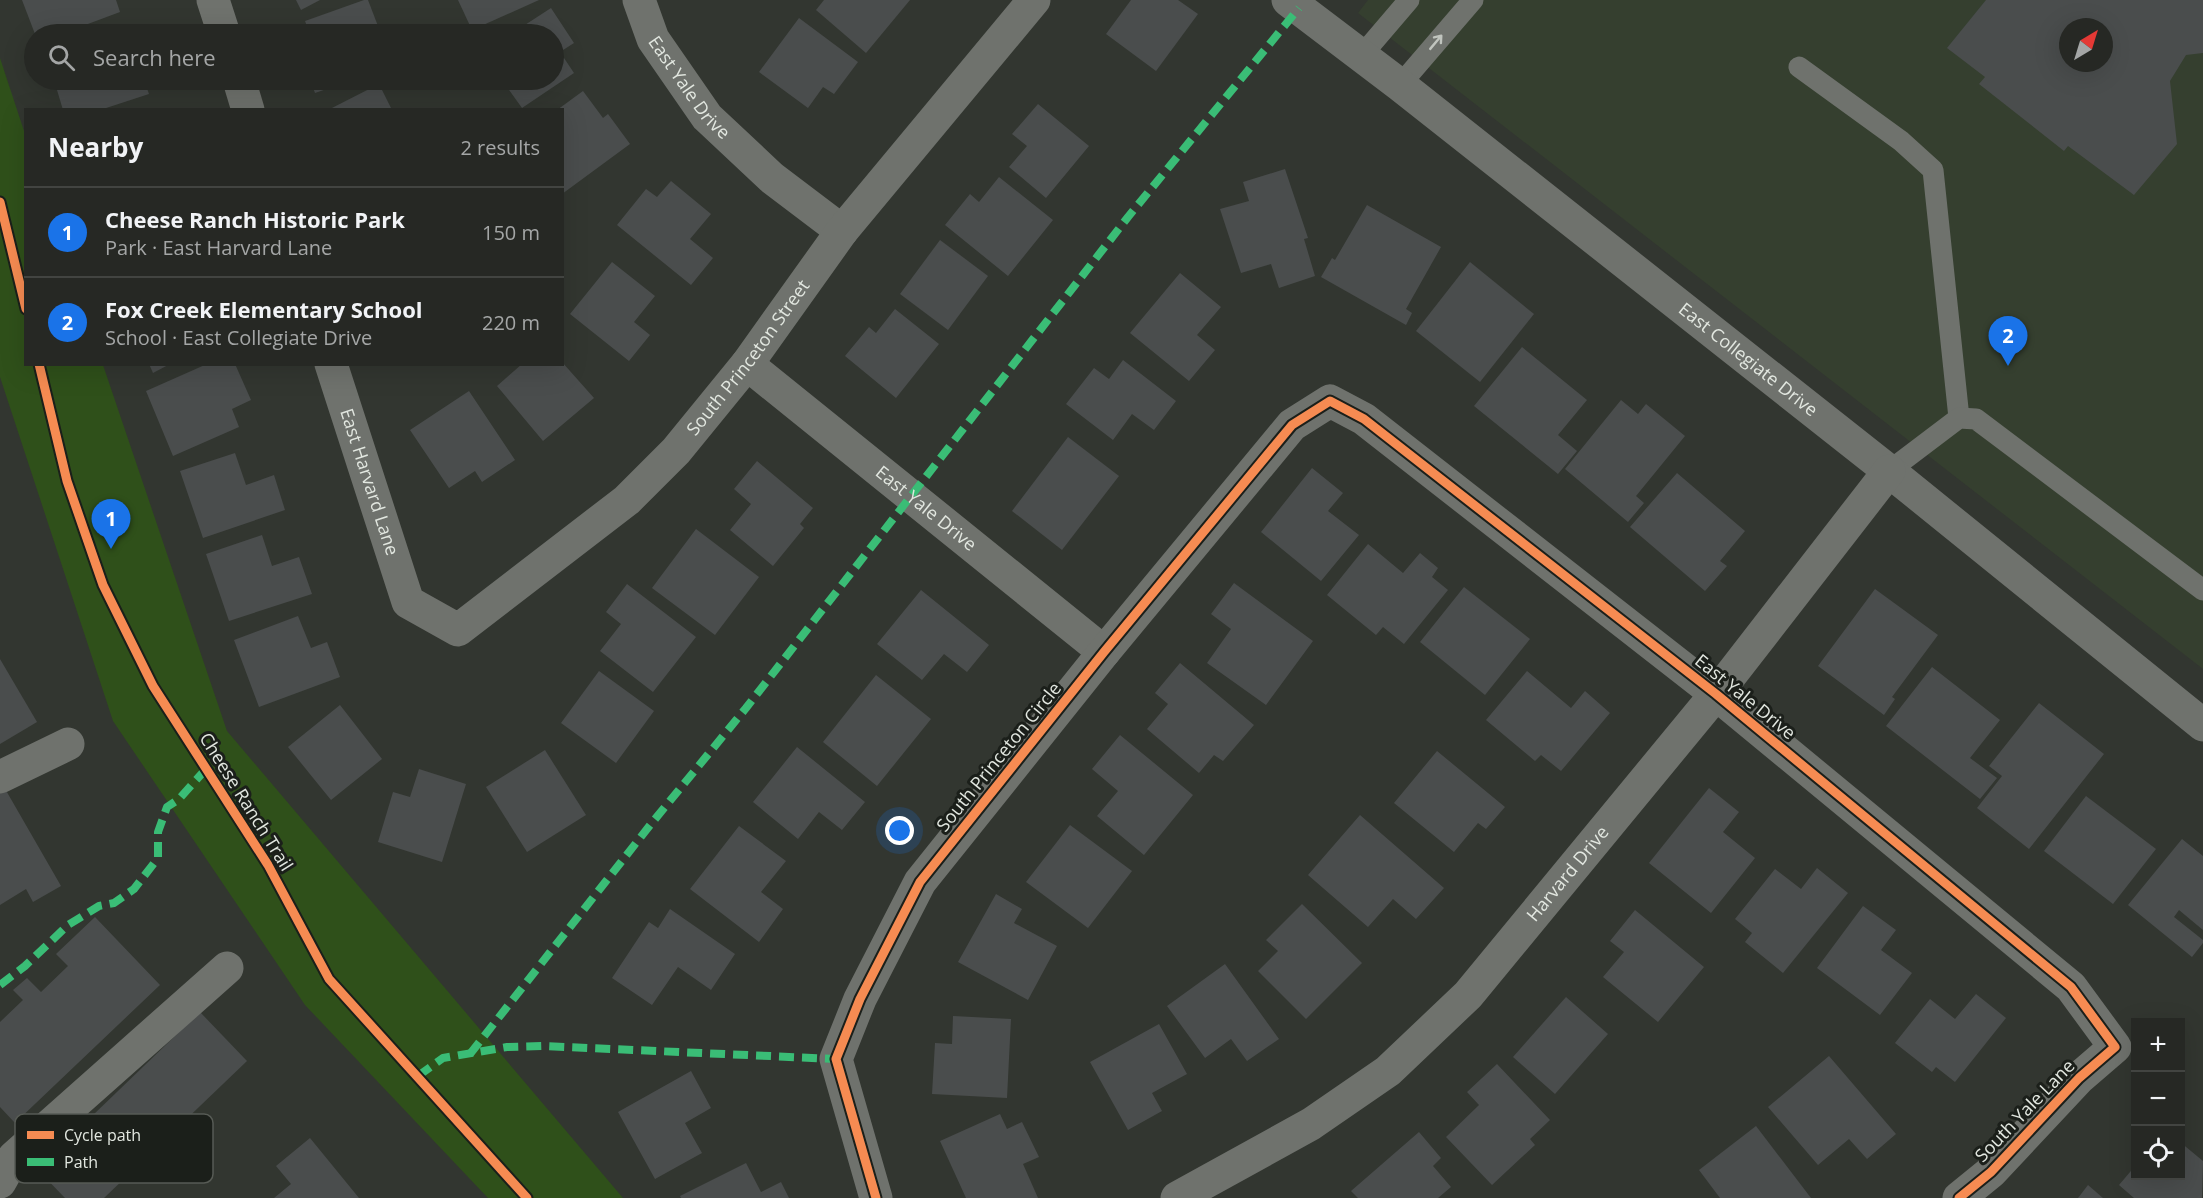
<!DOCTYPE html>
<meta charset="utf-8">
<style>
:root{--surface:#262824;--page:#323431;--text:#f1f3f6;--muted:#a4a6a6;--line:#424441;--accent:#1a73e8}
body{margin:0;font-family:"Open Sans",sans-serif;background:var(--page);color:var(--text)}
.controls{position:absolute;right:18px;bottom:18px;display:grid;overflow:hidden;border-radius:0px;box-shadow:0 6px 24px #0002}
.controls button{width:54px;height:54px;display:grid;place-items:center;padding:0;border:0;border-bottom:2px solid var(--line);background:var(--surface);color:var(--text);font:30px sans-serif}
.compass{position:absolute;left:2059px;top:18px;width:54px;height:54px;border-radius:50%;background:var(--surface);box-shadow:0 6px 24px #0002;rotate:38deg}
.you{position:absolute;left:900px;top:831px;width:21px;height:21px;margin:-15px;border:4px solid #fff;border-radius:50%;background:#1a73e8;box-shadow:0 0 0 9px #1a73e833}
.badge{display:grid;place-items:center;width:39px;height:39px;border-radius:50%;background:var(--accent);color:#fff;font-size:20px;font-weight:700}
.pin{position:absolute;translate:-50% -50px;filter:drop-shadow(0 2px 3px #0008)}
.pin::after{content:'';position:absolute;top:32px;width:21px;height:18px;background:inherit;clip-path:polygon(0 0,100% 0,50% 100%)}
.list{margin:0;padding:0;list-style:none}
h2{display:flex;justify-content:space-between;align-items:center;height:78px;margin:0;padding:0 24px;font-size:26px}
h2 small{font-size:20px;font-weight:400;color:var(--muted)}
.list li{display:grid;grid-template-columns:39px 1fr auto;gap:18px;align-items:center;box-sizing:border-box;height:90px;padding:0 24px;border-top:2px solid var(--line)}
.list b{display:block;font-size:22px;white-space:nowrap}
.list p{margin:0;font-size:20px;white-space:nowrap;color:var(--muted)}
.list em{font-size:20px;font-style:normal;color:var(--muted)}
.icon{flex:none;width:33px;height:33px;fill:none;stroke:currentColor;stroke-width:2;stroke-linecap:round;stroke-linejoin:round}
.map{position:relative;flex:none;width:2203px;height:1198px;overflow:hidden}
.search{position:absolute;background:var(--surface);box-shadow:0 6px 24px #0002;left:24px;top:24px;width:540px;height:66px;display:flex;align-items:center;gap:15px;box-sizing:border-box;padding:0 21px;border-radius:33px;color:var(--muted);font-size:22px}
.panel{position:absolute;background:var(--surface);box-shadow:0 6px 24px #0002;left:24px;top:108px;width:540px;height:258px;border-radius:0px}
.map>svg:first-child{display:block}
.built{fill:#353f2f;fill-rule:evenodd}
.green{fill:#2f501a}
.building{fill:#4a4d4d;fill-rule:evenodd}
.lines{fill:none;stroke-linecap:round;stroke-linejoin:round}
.lane{stroke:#6f726d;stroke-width:21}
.street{stroke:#6f726d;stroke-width:33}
.quiet{stroke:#3abd76;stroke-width:8;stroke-dasharray:15 8;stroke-linecap:butt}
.cycleway-casing{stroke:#1b1f1a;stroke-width:13}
.cycleway{stroke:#f68b52;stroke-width:9}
.oneway{stroke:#c0c4be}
.labels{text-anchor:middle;stroke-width:6;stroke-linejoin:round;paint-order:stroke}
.street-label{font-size:18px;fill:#e2e7e0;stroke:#1b1f1a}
.key{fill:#1b1f1a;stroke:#575b55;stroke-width:1.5}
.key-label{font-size:16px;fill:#e2e7e0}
</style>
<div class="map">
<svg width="2203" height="1198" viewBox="0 0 2203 1198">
<rect width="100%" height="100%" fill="#323630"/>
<path class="built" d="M1368 0H2203V669L1358 13ZM2068 27H2104V63H2068Z"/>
<path class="green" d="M0 58 25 134 26 364 103 365 227 731 623 1198H488L305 1005 113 721 0 377Z"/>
<g class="building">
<path d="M22 0H116L120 12 61 34H35Z"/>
<path d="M296 0H320L301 10Z"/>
<path d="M364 0H368L381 34H310L305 21Z"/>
<path d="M458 0H539L472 30Z"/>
<path d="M824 0H910L866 53 816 10Z"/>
<path d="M1131 0H1178L1198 14 1156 71 1106 34Z"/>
<path d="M1986 0H2203V53L2186 55 2170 81 2177 144 2134 195 2068 146 2064 151 1979 84 1985 77 1947 48ZM2068 27H2104V63H2068Z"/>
<path d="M551 8 574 43 560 52 574 73 522 108 502 80H554V34H511Z"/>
<path d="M799 18 858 62 834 94 823 87 808 108 759 72Z"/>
<path d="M54 80H144L149 94 100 110H63Z"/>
<path d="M310 80H353L315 93Z"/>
<path d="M379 84 392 110H328Z"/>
<path d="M583 91 603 118 608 114 630 144 562 194V110H557Z"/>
<path d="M1038 104 1089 146 1046 198 1009 167 1027 146 1012 134Z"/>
<path d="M1285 169 1308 238 1304 239 1315 276 1279 288 1271 264 1241 273 1220 209 1249 201 1243 182Z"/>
<path d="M999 177 1053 220 1008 276 945 225 970 194 979 202Z"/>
<path d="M671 181 711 214 690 239 713 258 691 285 617 225 646 189 657 197Z"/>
<path d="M1367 205 1441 247 1406 309 1412 313 1406 325 1321 277 1332 258 1335 260Z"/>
<path d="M940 240 988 276 948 330 900 294Z"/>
<path d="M612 262 655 296 634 322 650 335 629 361 570 314Z"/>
<path d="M1470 262 1534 314 1480 382 1416 331Z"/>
<path d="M1180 273 1221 307 1197 335 1215 350 1189 381 1130 333Z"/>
<path d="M895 309 939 344 896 398 845 356 869 327 876 333Z"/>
<path d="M1522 347 1587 400 1558 435 1577 451 1558 474 1474 406Z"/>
<path d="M1123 360 1176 401 1154 430 1132 414 1113 440 1066 404 1094 368 1109 379Z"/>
<path d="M562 362 594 398 543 441 497 386 522 364H562Z"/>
<path d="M149 364H170L153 373Z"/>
<path d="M207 364H235L251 400 232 409 239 427 173 456 146 391Z"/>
<path d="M469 391 515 460 482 482 475 471 449 488 410 430Z"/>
<path d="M1621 400 1638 414 1646 404 1685 436 1636 496 1644 503 1628 522 1565 469Z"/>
<path d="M1068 437 1119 476 1062 550 1012 511Z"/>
<path d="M235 453 246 485 274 475 285 510 203 538 180 471Z"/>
<path d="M757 461 813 508 800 524 804 528 773 566 730 530 751 504 734 489Z"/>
<path d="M1312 468 1343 493 1328 511 1359 535 1321 581 1261 532Z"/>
<path d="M1677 473 1745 531 1720 561 1727 566 1705 591 1630 527Z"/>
<path d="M696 529 759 577 715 635 652 588Z"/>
<path d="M262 535 272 566 299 557 312 594 229 621 206 554Z"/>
<path d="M1368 544 1403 573 1420 553 1438 568 1432 577 1448 590 1404 644 1383 627 1376 635 1327 595Z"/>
<path d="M1234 583 1313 641 1266 705 1207 663 1231 629 1211 614Z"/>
<path d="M627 584 696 637 653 692 600 651 621 624 606 612Z"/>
<path d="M1464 587 1530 639 1485 695 1420 642Z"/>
<path d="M1875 589 1938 635 1892 697 1895 699 1884 715 1818 666Z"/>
<path d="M921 590 989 645 967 672 944 654 922 680 877 644Z"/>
<path d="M298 616 311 648 327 642 340 677 259 707 234 640Z"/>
<path d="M0 659 37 722 0 744Z"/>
<path d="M1180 663 1254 725 1223 761 1214 755 1199 773 1147 729 1168 704 1155 693Z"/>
<path d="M1932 667 2000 720 1970 758 1997 778 1980 799 1886 726Z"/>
<path d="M599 671 654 711 616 763 561 723Z"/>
<path d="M1527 671 1571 708 1585 691 1610 713 1561 771 1541 755 1535 761 1486 720Z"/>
<path d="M876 675 931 719 877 786 823 742Z"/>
<path d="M2039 703 2104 754 2029 849 1977 808 2002 776 1989 766Z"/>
<path d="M340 705 382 759 331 800 288 747Z"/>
<path d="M1120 735 1193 795 1144 855 1097 816 1118 791 1092 769Z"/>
<path d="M797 747 865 802 842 830 819 812 798 839 753 802Z"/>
<path d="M545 750 586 815 527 852 486 787Z"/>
<path d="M1437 751 1505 807 1486 829 1478 823 1454 852 1394 803Z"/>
<path d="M419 769 466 784 442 862 378 842 393 792 410 797Z"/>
<path d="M4 787 61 886 33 902 26 889 0 905V790Z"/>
<path d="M1709 788 1739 812 1723 832 1755 858 1711 913 1649 863Z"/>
<path d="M2086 796 2156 849 2113 904 2044 851Z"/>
<path d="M1360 815 1444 888 1416 919 1393 899 1368 927 1308 875Z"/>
<path d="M1070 825 1132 871 1088 928 1026 882Z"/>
<path d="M739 826 786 861 761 892 783 909 759 942 690 889Z"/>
<path d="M2182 839 2203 856V930L2179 910 2174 917 2203 940V943L2192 957 2128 905Z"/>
<path d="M1817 868 1848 893 1783 973 1745 942 1752 933 1735 919 1775 869 1801 889Z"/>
<path d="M996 894 1022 909 1014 923 1057 946 1028 1000 958 962Z"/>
<path d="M1302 904 1362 963 1306 1019 1258 971 1278 951 1266 940Z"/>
<path d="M1863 906 1896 930 1881 950 1912 973 1880 1015 1817 968Z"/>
<path d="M670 909 735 954 711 990 678 967 652 1005 612 978 649 922 658 928Z"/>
<path d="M1635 910 1704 967 1658 1022 1603 977 1624 952 1610 941Z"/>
<path d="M95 917 160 985 15 1123 0 1107V1022L23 1000 13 990 27 978 41 992 68 966 56 954Z"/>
<path d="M1225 964 1279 1039 1247 1061 1231 1039 1205 1058 1167 1006Z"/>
<path d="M1976 994 2006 1018 1955 1082 1936 1067 1932 1072 1895 1043 1930 999 1955 1019Z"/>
<path d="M1566 997 1608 1034 1555 1094 1513 1057Z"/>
<path d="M200 1012 247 1061 104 1198H65L37 1169Z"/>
<path d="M953 1016 1011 1019 1007 1098 932 1094 935 1043 952 1044Z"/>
<path d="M1159 1024 1187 1074 1152 1093 1162 1111 1128 1130 1090 1062Z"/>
<path d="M1829 1056 1896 1134 1867 1159 1849 1139 1818 1165 1768 1107Z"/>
<path d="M1497 1064 1550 1120 1530 1139 1535 1145 1492 1185 1446 1137 1479 1105 1467 1092Z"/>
<path d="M691 1071 711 1108 685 1123 702 1153 655 1179 618 1112Z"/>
<path d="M1000 1114 1007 1129 1022 1122 1039 1157 1023 1164 1038 1198H966L940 1141Z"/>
<path d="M1756 1126 1811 1198H1720L1699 1170Z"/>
<path d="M1419 1132 1441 1158 1433 1166 1451 1187 1438 1198H1358L1351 1191Z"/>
<path d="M310 1138 359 1198H274L291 1184 276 1166Z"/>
<path d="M2180 1142 2203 1161 2202 1198H2134L2119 1185 2136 1165V1176H2180Z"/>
<path d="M746 1163 761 1192 781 1182 789 1198H681L680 1196Z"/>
<path d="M2088 1185 2103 1198H2078Z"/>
</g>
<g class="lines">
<g class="lane">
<path d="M1362 55 1409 0"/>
<path d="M1799 67 1901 141 1933 170 1959 418"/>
<path d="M1400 85 1473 0"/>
<path d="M1889 471 1959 418 1976 419 2203 590"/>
</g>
<g class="street">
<path d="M213 0 224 34"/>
<path id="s1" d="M639 0 653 39 707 117 772 178 842 231"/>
<path id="s2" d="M1288 0 1400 85 1889 471 2203 725"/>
<path d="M239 80 248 110"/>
<path id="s3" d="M331 364 408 602 458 630 627 500 676 451 747 364 842 231 1034 0"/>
<path id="s4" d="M747 364 1104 652"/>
<path d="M0 777 68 744"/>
<path d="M0 1182 14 1157 227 968"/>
<path d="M876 1198 836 1059 860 999 920 882 1104 652 1292 425 1330 401 1364 419 1716 694 2071 987 2115 1047 2079 1078 1991 1172 1959 1198"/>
<path id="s5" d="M1177 1198 1311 1124 1388 1071 1468 995 1716 694 1889 471"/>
</g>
<g class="quiet">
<path d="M0 985 25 966 68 925 99 906 114 903 134 889 158 858V832L167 807 179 799 206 769"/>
<path d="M470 1054 651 824 746 708 1128 217 1299 8"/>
<path d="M418 1076 443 1058 507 1047 543 1046 836 1059"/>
</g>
<defs>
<g id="cycleway">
<path d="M0 202 26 309"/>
<path d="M39 364 67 481 103 585 153 686 268 865 329 979 527 1198"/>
<path d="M876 1198 836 1059 860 999 920 882 1104 652 1292 425 1330 401 1364 419 1716 694 2071 987 2115 1047 2079 1078 1991 1172 1959 1198"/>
</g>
</defs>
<use href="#cycleway" class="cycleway-casing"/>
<use href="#cycleway" class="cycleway"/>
</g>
<defs><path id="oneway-shaft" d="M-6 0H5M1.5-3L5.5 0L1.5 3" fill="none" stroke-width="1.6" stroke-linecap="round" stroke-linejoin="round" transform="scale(1.5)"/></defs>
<use class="oneway" href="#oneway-shaft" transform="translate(1436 42) rotate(-50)"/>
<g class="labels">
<g class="street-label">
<text dy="6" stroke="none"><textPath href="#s1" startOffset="102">East Yale Drive</textPath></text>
<text dy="6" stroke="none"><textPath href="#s3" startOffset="708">South Princeton Street</textPath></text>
<text dy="6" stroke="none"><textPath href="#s2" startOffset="584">East Collegiate Drive</textPath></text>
<text dy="6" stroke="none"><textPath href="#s3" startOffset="124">East Harvard Lane</textPath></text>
<text dy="6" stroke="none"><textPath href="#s4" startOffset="230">East Yale Drive</textPath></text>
<text transform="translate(1745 697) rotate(39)" y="6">East Yale Drive</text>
<text transform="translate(999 757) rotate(-51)" y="6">South Princeton Circle</text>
<text transform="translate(246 802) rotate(58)" y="6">Cheese Ranch Trail</text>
<text dy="6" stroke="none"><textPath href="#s5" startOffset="514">Harvard Drive</textPath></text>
<text transform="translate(2025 1111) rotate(-46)" y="6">South Yale Lane</text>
</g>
</g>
<rect x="15" y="1114" width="198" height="69" rx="9" class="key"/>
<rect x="27" y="1131" width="27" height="8" fill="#f68b52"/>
<rect x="27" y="1158" width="27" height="8" fill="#3abd76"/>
<g class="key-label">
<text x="64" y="1141">Cycle path</text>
<text x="64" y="1168">Path</text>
</g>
</svg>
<div class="controls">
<button>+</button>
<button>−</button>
<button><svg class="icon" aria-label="locate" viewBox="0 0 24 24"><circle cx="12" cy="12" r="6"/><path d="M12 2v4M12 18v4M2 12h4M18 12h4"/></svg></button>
</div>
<svg class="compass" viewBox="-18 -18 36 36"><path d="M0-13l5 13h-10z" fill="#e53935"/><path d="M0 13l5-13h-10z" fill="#a4a6a6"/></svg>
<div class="you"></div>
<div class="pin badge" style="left:111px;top:549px">1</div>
<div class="pin badge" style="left:2008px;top:366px">2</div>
<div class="search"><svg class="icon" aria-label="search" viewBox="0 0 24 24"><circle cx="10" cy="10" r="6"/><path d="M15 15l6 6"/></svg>Search here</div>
<section class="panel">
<h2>Nearby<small>2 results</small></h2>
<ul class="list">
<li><span class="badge">1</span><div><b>Cheese Ranch Historic Park</b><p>Park · East Harvard Lane</p></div><em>150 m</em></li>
<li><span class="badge">2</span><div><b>Fox Creek Elementary School</b><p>School · East Collegiate Drive</p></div><em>220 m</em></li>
</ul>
</section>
</div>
